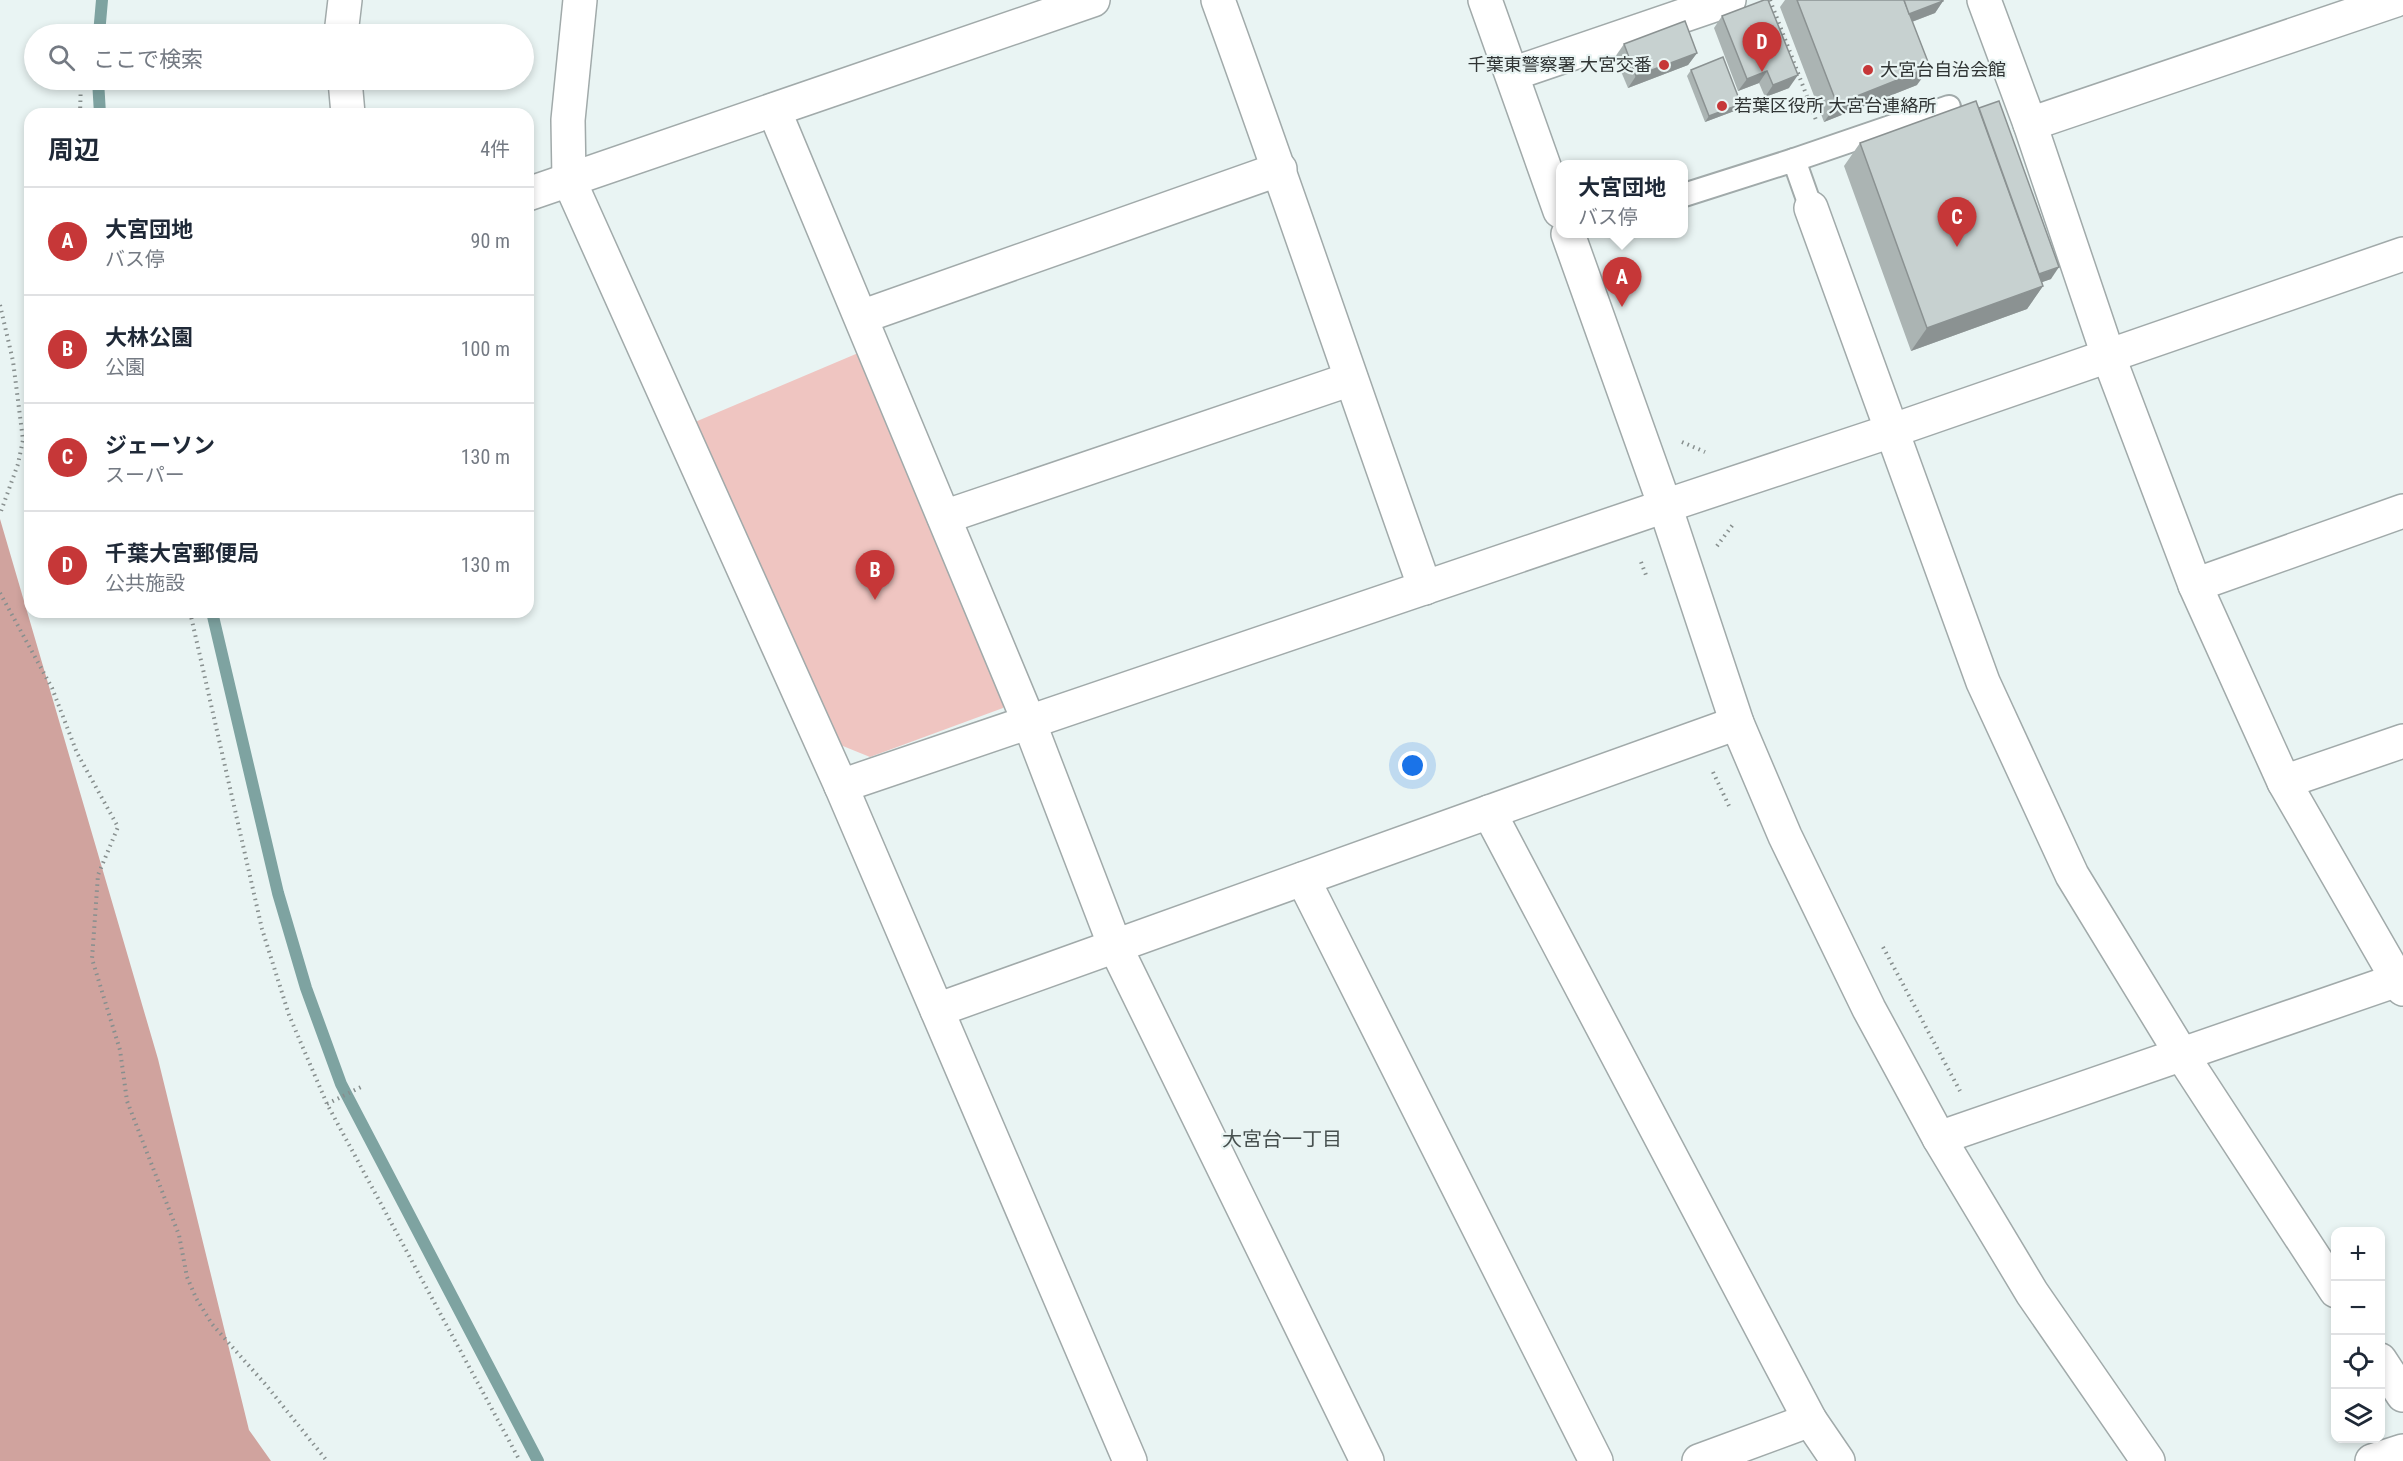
<!DOCTYPE html>
<html lang="ja">
<meta charset="utf-8">
<style>
:root{--surface:#fff;--page:#f6f6f7;--text:#1f2937;--muted:#747a83;--line:#e0e1e3;--accent:#c63738}
body{margin:0;font-family:"Roboto Condensed","Noto Sans JP",sans-serif;background:var(--page);color:var(--text)}
.controls{position:absolute;right:18px;bottom:18px;display:grid;overflow:hidden;border-radius:12px;box-shadow:0 3px 9px #0003}
.controls button{width:54px;height:54px;display:grid;place-items:center;padding:0;border:0;border-bottom:2px solid var(--line);background:var(--surface);color:var(--text);font:30px sans-serif}
.you{position:absolute;left:1413px;top:766px;width:21px;height:21px;margin:-15px;border:4px solid #fff;border-radius:50%;background:#1a73e8;box-shadow:0 0 0 9px #1a73e833}
.badge{display:grid;place-items:center;width:39px;height:39px;border-radius:50%;background:var(--accent);color:#fff;font-size:20px;font-weight:700}
.pin{position:absolute;translate:-50% -50px;filter:drop-shadow(0 2px 3px #0008)}
.pin::after{content:'';position:absolute;top:32px;width:21px;height:18px;background:inherit;clip-path:polygon(0 0,100% 0,50% 100%)}
.popup{position:absolute;left:1556px;top:160px;width:132px;height:78px;box-sizing:border-box;display:grid;place-content:center;border-radius:12px;background:var(--surface);filter:drop-shadow(0 2px 4px #0005);font-size:20px;white-space:nowrap;color:var(--muted)}
.popup b{font-size:22px;color:var(--text)}
.popup::after{content:'';position:absolute;left:50%;top:100%;margin-left:-12px;border:12px solid transparent;border-top-color:var(--surface)}
.list{margin:0;padding:0;list-style:none}
h2{display:flex;justify-content:space-between;align-items:center;height:78px;margin:0;padding:0 24px;font-size:26px}
h2 small{font-size:20px;font-weight:400;color:var(--muted)}
.list li{display:grid;grid-template-columns:39px 1fr auto;gap:18px;align-items:center;box-sizing:border-box;height:108px;padding:0 24px;border-top:2px solid var(--line)}
.list b{display:block;font-size:22px;white-space:nowrap}
.list p{margin:0;font-size:20px;white-space:nowrap;color:var(--muted)}
.list em{font-size:20px;font-style:normal;color:var(--muted)}
.icon{flex:none;width:33px;height:33px;fill:none;stroke:currentColor;stroke-width:2;stroke-linecap:round;stroke-linejoin:round}
.map{position:relative;flex:none;width:2403px;height:1461px;overflow:hidden}
.search{position:absolute;background:var(--surface);box-shadow:0 3px 9px #0003;left:24px;top:24px;width:510px;height:66px;display:flex;align-items:center;gap:15px;box-sizing:border-box;padding:0 21px;border-radius:33px;color:var(--muted);font-size:22px}
.panel{position:absolute;background:var(--surface);box-shadow:0 3px 9px #0003;left:24px;top:108px;width:510px;height:510px;border-radius:18px}
.map>svg:first-child{display:block}
.green{fill:#efc5c1}
.forest{fill:#d0a39e}
.lines{fill:none;stroke-linecap:round;stroke-linejoin:round}
.stream{stroke:#7ea3a1;stroke-width:12}
.service-casing{stroke:#a1aaaa;stroke-width:26}
.minor-casing{stroke:#a1aaaa;stroke-width:36}
.tertiary-casing{stroke:#a1aaaa;stroke-width:36}
.path{stroke:#878f8e;stroke-width:4;stroke-dasharray:1.5 4.5;stroke-linecap:butt}
.service{stroke:#fff;stroke-width:22}
.minor{stroke:#fff;stroke-width:33}
.tertiary{stroke:#fff;stroke-width:33}
.wall{fill:#abb4b3}
.shaded-wall{fill:#8b9292}
.building{fill:#c7d1d0;stroke:#8b9292;stroke-width:1.5}
.poi-dot{fill:#c63738;stroke:#e9f4f3;stroke-width:2}
.labels{text-anchor:middle;stroke-width:4.5;stroke-linejoin:round;paint-order:stroke}
.poi-label{font-size:18px;fill:#303434;stroke:#e9f4f3;text-anchor:start}
.neighbourhood-label{font-size:20px;fill:#47504f;stroke:#e9f4f3}
</style>
<div class="map">
<svg width="2403" height="1461" viewBox="0 0 2403 1461">
<rect width="100%" height="100%" fill="#e9f4f3"/>
<path class="green" d="M870 348 1010 689 1003 708 870 757 833 742 695 422Z"/>
<path class="forest" d="M0 519 158 1059 249 1430 271 1461H0Z"/>
<g class="lines">
<g class="stream">
<path d="M99 34 102 0"/>
<path d="M98 80 100 114"/>
<path d="M212 612 278 893 306 988 341 1084 538 1461"/>
</g>
<defs>
<g id="service">
<path d="M1794 160 1949 107"/>
<path d="M1684 195 1794 160 1811 208"/>
</g>
<g id="minor">
<path d="M580 0 568 120 569 180 841 786 1130 1461"/>
<path d="M1218 0C1289 195 1355 392 1425 588"/>
<path d="M1984 0 2030 124 2108 355 2195 585 2284 782 2403 989"/>
<path d="M341 34 345 0"/>
<path d="M1512 74 1729 0"/>
<path d="M345 80 348 114"/>
<path d="M774 110 1029 722 1115 946 1367 1461"/>
<path d="M2030 124 2396 0"/>
<path d="M528 194 1093 0"/>
<path d="M1811 208 1983 682 2072 875 2182 1055 2336 1291"/>
<path d="M861 317 1280 169"/>
<path d="M944 517 1351 379"/>
<path d="M2195 585 2403 511"/>
<path d="M2284 782 2403 741"/>
<path d="M841 786 1665 506"/>
<path d="M1489 812 1810 1420 1838 1461"/>
<path d="M1303 879 1596 1461"/>
<path d="M937 1010 1737 723"/>
<path d="M1939 1138 2403 978"/>
<path d="M2380 1360 2403 1395"/>
<path d="M1699 1461 1810 1420"/>
<path d="M2372 1461 2403 1451"/>
</g>
<g id="tertiary">
<path d="M1485 0 1560 211"/>
<path d="M1568 234 1665 506 1737 723 1785 836 1869 1009 1939 1138 2032 1293 2148 1461"/>
<path d="M1665 506 1891 431 2403 254"/>
</g>
</defs>
<use href="#service" class="service-casing"/>
<use href="#minor" class="minor-casing"/>
<use href="#tertiary" class="tertiary-casing"/>
<g class="path">
<path d="M1770 0 1816 120"/>
<path d="M81 34V32"/>
<path d="M80 114 81 80"/>
<path d="M0 305 13 361 23 440 18 464 0 514"/>
<path d="M1682 442 1705 452"/>
<path d="M1717 546 1734 523"/>
<path d="M1641 562 1646 575"/>
<path d="M0 593 52 688 77 753 118 827 98 875 92 959 120 1050 127 1101 179 1235 187 1277 196 1298 212 1324 266 1385 327 1461"/>
<path d="M190 612 262 929 289 1015 327 1104 520 1461"/>
<path d="M1713 772 1729 806"/>
<path d="M1883 947 1960 1091"/>
<path d="M327 1104 363 1086"/>
</g>
<use href="#service" class="service"/>
<use href="#minor" class="minor"/>
<use href="#tertiary" class="tertiary"/>
</g>
<g class="wall">
<path d="M1785 0H1943V1L1935 13 1912 22 1917 85 1824 122 1780 7Z"/>
<path d="M1722 16 1789 88 1765 97 1759 83 1738 91 1714 28Z"/>
<path d="M1624 44 1697 53 1688 65 1628 88 1615 57Z"/>
<path d="M1691 70 1737 110 1705 122 1687 76Z"/>
<path d="M1860 143 2051 279 2042 282 2043 286 2027 309 1911 351 1844 166Z"/>
</g>
<g class="shaded-wall">
<path d="M1943 1 1935 13 1898 27 1907 15Z"/>
<path d="M1697 53 1688 65 1628 88 1636 76Z"/>
<path d="M1930 67 1917 85 1824 122 1837 104Z"/>
<path d="M1767 71 1759 83 1738 91 1747 79Z"/>
<path d="M1798 75 1789 88 1765 97 1773 85Z"/>
<path d="M1741 104 1737 110 1705 122 1709 116Z"/>
<path d="M2059 267 2051 279 2020 290 2029 278Z"/>
<path d="M2043 286 2027 309 1911 351 1927 328Z"/>
</g>
<g class="building">
<path d="M1764 0H1768L1798 75 1773 85 1767 71 1747 79 1722 16Z"/>
<path d="M1797 0H1904L1930 67 1837 104Z"/>
<path d="M1904 0H1943V1L1909 14Z"/>
<path d="M1685 21 1697 53 1636 76 1624 44Z"/>
<path d="M1723 57 1741 104 1709 116 1691 70Z"/>
<path d="M1976 101 2043 286 1927 328 1860 143Z"/>
<path d="M1999 101 2059 267 2039 274 1979 108Z"/>
</g>
<g class="poi-dot">
<circle cx="1664" cy="65" r="6"/>
<circle cx="1868" cy="70" r="6"/>
<circle cx="1722" cy="106" r="6"/>
</g>
<g class="labels">
<g class="poi-label">
<text x="1652" y="71" text-anchor="end">千葉東警察署 大宮交番</text>
<text x="1880" y="76">大宮台自治会館</text>
<text x="1734" y="112">若葉区役所 大宮台連絡所</text>
</g>
<g class="neighbourhood-label">
<text x="1282" y="1146">大宮台一丁目</text>
</g>
</g>
</svg>
<div class="controls">
<button>+</button>
<button>−</button>
<button><svg class="icon" aria-label="locate" viewBox="0 0 24 24"><circle cx="12" cy="12" r="6"/><path d="M12 2v4M12 18v4M2 12h4M18 12h4"/></svg></button>
<button><svg class="icon" aria-label="layers" viewBox="0 0 24 24"><path d="M12 4l9 5-9 5-9-5zM3 14l9 5 9-5"/></svg></button>
</div>
<div class="you"></div>
<div class="pin badge" style="left:1622px;top:307px">A</div>
<div class="popup"><b>大宮団地</b>バス停</div>
<div class="pin badge" style="left:875px;top:600px">B</div>
<div class="pin badge" style="left:1957px;top:247px">C</div>
<div class="pin badge" style="left:1762px;top:72px">D</div>
<div class="search"><svg class="icon" aria-label="search" viewBox="0 0 24 24"><circle cx="10" cy="10" r="6"/><path d="M15 15l6 6"/></svg>ここで検索</div>
<section class="panel">
<h2>周辺<small>4件</small></h2>
<ul class="list">
<li><span class="badge">A</span><div><b>大宮団地</b><p>バス停</p></div><em>90 m</em></li>
<li><span class="badge">B</span><div><b>大林公園</b><p>公園</p></div><em>100 m</em></li>
<li><span class="badge">C</span><div><b>ジェーソン</b><p>スーパー</p></div><em>130 m</em></li>
<li><span class="badge">D</span><div><b>千葉大宮郵便局</b><p>公共施設</p></div><em>130 m</em></li>
</ul>
</section>
</div>
